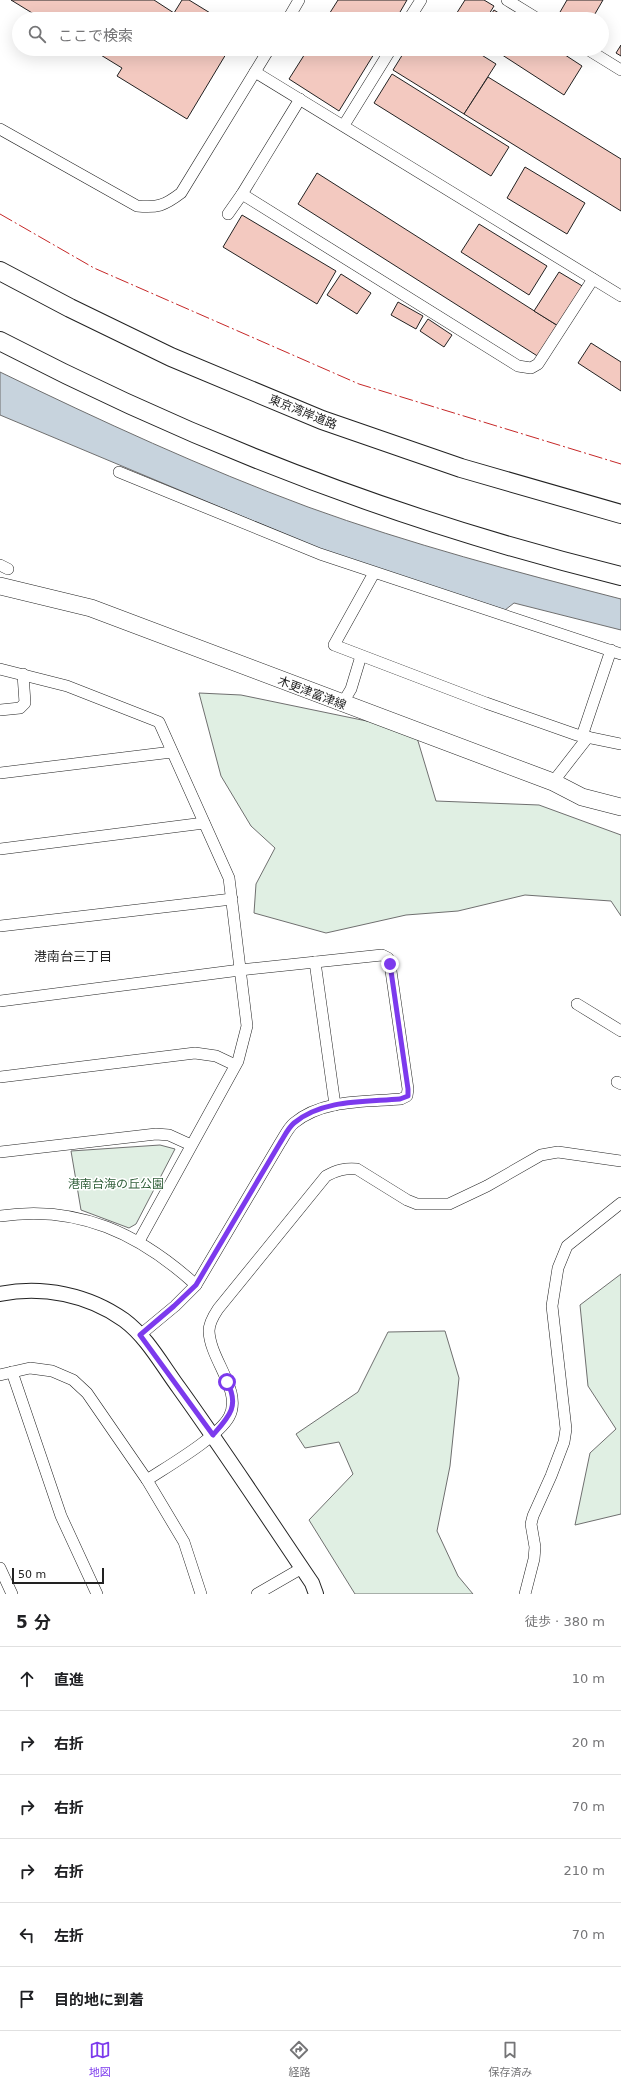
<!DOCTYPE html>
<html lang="ja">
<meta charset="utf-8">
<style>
:root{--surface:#fff;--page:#f2f2f2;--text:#202124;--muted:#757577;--line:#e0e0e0;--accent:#7c3aed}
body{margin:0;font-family:"DejaVu Sans","Noto Sans JP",sans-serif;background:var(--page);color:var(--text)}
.scale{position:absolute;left:12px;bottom:10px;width:92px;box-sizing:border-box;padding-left:4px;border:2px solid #222;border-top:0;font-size:11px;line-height:14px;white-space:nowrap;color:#222;-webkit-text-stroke:3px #fff;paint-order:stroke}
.stop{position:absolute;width:12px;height:12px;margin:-9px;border:3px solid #7c3aed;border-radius:50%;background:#fff}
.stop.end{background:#7c3aed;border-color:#fff;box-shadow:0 1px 4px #0008}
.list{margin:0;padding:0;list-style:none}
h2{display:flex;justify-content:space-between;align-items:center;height:52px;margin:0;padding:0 16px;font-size:17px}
h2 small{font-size:13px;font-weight:400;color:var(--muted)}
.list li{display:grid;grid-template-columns:26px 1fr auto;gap:12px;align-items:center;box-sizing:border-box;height:64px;padding:0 16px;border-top:1px solid var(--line)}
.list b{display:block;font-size:15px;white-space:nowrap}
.list em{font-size:13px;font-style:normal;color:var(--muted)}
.icon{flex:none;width:22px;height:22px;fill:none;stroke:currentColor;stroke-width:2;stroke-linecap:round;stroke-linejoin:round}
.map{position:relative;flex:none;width:621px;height:1594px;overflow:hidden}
.search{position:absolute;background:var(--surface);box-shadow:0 4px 16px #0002;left:12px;right:12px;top:12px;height:44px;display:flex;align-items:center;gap:10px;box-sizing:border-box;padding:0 14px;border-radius:22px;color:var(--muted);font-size:15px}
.sheet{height:436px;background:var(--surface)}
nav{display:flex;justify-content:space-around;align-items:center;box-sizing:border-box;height:56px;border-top:1px solid var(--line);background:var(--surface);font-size:11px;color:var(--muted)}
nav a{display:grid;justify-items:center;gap:2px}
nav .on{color:var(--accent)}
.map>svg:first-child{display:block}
.green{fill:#e0efe3;stroke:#6f6f6f}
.water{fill:#c7d3dd;stroke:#6f6f6f}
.building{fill:#f3c9c0;stroke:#222}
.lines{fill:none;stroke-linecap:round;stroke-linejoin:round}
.minor-casing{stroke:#222;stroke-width:12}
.tertiary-casing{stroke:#222;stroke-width:16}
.primary-casing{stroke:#222;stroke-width:18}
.trunk-casing{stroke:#222;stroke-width:20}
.minor{stroke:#fff;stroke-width:11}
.tertiary{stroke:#fff;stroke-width:14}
.primary{stroke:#fff;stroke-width:17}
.trunk{stroke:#fff;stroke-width:18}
.power{stroke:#c62828;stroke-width:1;stroke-dasharray:14 3 2 3;stroke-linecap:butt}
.route{stroke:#7c3aed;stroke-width:5}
.labels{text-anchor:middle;stroke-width:3;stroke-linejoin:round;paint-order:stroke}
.street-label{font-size:12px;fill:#222;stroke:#fff}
.park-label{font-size:12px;fill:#2f5e38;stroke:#fff}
.neighbourhood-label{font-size:13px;fill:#222;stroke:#fff}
</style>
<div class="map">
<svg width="621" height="1594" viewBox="0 0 621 1594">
<rect width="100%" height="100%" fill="#fff"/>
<g class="green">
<path d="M199 693 241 695 415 731 436 801 539 805 621 835V916L611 901 525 895 458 911 406 915 326 933 254 913 256 884 275 848 251 826 221 776Z"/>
<path d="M160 1145 175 1149 136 1224 129 1228 81 1210 71 1151Z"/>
<path d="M621 1274V1514L575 1525 590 1453 616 1429 588 1386 580 1305Z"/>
<path d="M445 1331 459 1378 450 1466 437 1531 458 1576 473 1594H355L309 1520 353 1474 339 1442 305 1448 296 1434 358 1392 388 1332Z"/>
</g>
<path class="water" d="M0 372C101 421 203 468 308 507 410 544 516 572 621 599V630L514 603 505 610 325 551 0 415Z"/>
<g class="building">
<path d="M11 0H154L174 13 182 0H189L220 19H42Z"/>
<path d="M338 0H407L396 19H326Z"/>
<path d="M465 0H484L494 6 486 19H453Z"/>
<path d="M567 0H603L592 19H556Z"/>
<path d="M494 10 508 19H488Z"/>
<path d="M621 45V56L616 53Z"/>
<path d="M91 49H229L187 119 117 76 122 68Z"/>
<path d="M308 49H377L339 111 289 79Z"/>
<path d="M406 49H472L496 64 464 114 393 70Z"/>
<path d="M493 49H556L582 66 564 95Z"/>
<path d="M392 74 509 147 491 176 374 103Z"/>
<path d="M488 77 621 159V211L464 114Z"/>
<path d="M525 167 585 203 567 234 507 198Z"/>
<path d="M317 173 558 326 539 357 298 204Z"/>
<path d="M242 215 336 271 317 304 223 247Z"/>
<path d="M479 224 547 266 529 295 461 252Z"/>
<path d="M559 272 584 287 560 327 534 311Z"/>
<path d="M341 274 371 293 357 314 327 295Z"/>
<path d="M398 302 423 316 416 329 391 315Z"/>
<path d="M428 319 452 335 444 347 420 331Z"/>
<path d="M591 343 621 362V391L578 363Z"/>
</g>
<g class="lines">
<defs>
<g id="minor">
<path d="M507 0 538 19"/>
<path d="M288 19 299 0"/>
<path d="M409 19 421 0"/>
<path d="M587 49 621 70"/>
<path d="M255 72 621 296"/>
<path d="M344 125 391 49"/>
<path d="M0 129 137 206C157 208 164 206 181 193L269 49"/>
<path d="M242 194 518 366 531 368 538 364 593 279"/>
<path d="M228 214 242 194 300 99"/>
<path d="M119 472 320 554 621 654"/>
<path d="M0 565 8 569"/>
<path d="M374 573 334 645 486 703 577 735 621 744"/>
<path d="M0 669 67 686 159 722 229 878 247 1026 238 1061 139 1241"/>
<path d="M342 704 351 689 361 656"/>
<path d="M0 710 20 708 25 703 23 674"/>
<path d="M582 736 611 650"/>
<path d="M0 773 172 752"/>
<path d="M553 782 588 737"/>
<path d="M0 849 204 823"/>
<path d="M0 926 232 899"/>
<path d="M315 962 335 1105"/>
<path d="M0 1001 240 970 382 955 388 958 390 964 408 1089 407 1096 401 1099C366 1102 323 1099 294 1123 288 1128 284 1137 280 1143L196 1285 175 1306 140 1335"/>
<path d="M577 1004 621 1031"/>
<path d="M0 1077 195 1053 216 1056 235 1065"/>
<path d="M617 1082 621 1084"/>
<path d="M0 1152 156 1134 169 1135 191 1145"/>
<path d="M0 1216C78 1204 140 1234 196 1285"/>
<path d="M12 1372 61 1516 97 1594"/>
<path d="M0 1375 30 1368 52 1371 73 1380 87 1393 147 1480 184 1542 201 1594"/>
<path d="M147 1480C168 1466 217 1438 229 1417 243 1391 210 1360 209 1331 209 1323 214 1315 218 1309L326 1176C337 1170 345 1168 357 1169L407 1200 417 1204H449L487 1186 541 1155 558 1152 621 1161"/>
<path d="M0 1568 12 1594"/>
<path d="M257 1594 302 1568"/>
<path d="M525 1594 534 1559 535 1547 531 1524 533 1516 551 1476 564 1442 566 1429 552 1306 558 1268 567 1246 621 1203"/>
</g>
<path id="tertiary" d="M0 1294C42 1285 89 1295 124 1320 147 1337 162 1365 179 1388 225 1452 268 1518 312 1583L316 1594"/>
<path id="primary" d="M0 586 91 608 553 782 582 797 621 807"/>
<g id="trunk">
<path d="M0 271 70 308 171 357 322 420 461 468 621 514"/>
<path d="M0 341C198 444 405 523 621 576"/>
</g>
</defs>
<use href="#minor" class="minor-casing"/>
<use href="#tertiary" class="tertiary-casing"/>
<use href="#primary" class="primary-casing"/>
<use href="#trunk" class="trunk-casing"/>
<use href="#minor" class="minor"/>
<use href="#tertiary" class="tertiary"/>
<use href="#primary" class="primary"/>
<use href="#trunk" class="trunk"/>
<path class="power" d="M0 214 94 268 359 384 621 464"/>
</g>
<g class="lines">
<path class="route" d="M227 1382C240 1406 229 1417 213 1435L140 1335 174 1306 196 1285 280 1143C284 1137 288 1128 294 1123 323 1099 366 1102 400 1099L408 1096V1089L390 964"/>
</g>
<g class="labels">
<g class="street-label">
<text transform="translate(303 412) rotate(22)" y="4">東京湾岸道路</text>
<text transform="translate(312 693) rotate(21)" y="4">木更津富津線</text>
</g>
<g class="park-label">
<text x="116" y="1188">港南台海の丘公園</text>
</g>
<g class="neighbourhood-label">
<text x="73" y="961">港南台三丁目</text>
</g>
</g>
</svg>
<div class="scale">50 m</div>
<div class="stop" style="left:227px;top:1382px"></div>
<div class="stop end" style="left:390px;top:964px"></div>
<div class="search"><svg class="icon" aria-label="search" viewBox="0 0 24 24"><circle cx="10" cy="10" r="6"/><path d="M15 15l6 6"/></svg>ここで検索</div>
</div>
<section class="sheet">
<h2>5 分<small>徒歩 · 380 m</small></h2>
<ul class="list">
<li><svg class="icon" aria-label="ahead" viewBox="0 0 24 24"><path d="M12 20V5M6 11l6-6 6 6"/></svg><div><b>直進</b></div><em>10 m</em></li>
<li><svg class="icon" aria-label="right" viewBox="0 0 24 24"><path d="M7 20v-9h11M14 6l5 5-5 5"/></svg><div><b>右折</b></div><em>20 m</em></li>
<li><svg class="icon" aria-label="right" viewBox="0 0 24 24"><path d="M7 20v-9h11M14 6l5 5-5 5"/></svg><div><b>右折</b></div><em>70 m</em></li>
<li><svg class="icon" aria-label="right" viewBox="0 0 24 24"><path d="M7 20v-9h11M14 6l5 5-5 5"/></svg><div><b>右折</b></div><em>210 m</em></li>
<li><svg class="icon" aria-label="left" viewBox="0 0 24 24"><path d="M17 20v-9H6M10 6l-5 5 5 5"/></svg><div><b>左折</b></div><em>70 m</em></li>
<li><svg class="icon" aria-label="arrive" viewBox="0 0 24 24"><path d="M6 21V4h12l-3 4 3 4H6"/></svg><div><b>目的地に到着</b></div></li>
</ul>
</section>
<nav>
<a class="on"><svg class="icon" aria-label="map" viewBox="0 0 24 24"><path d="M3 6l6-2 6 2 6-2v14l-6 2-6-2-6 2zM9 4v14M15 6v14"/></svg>地図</a>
<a><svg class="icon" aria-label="directions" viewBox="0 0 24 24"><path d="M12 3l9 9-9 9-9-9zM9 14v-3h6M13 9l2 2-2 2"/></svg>経路</a>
<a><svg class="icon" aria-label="saved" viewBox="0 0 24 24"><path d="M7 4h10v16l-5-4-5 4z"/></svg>保存済み</a>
</nav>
